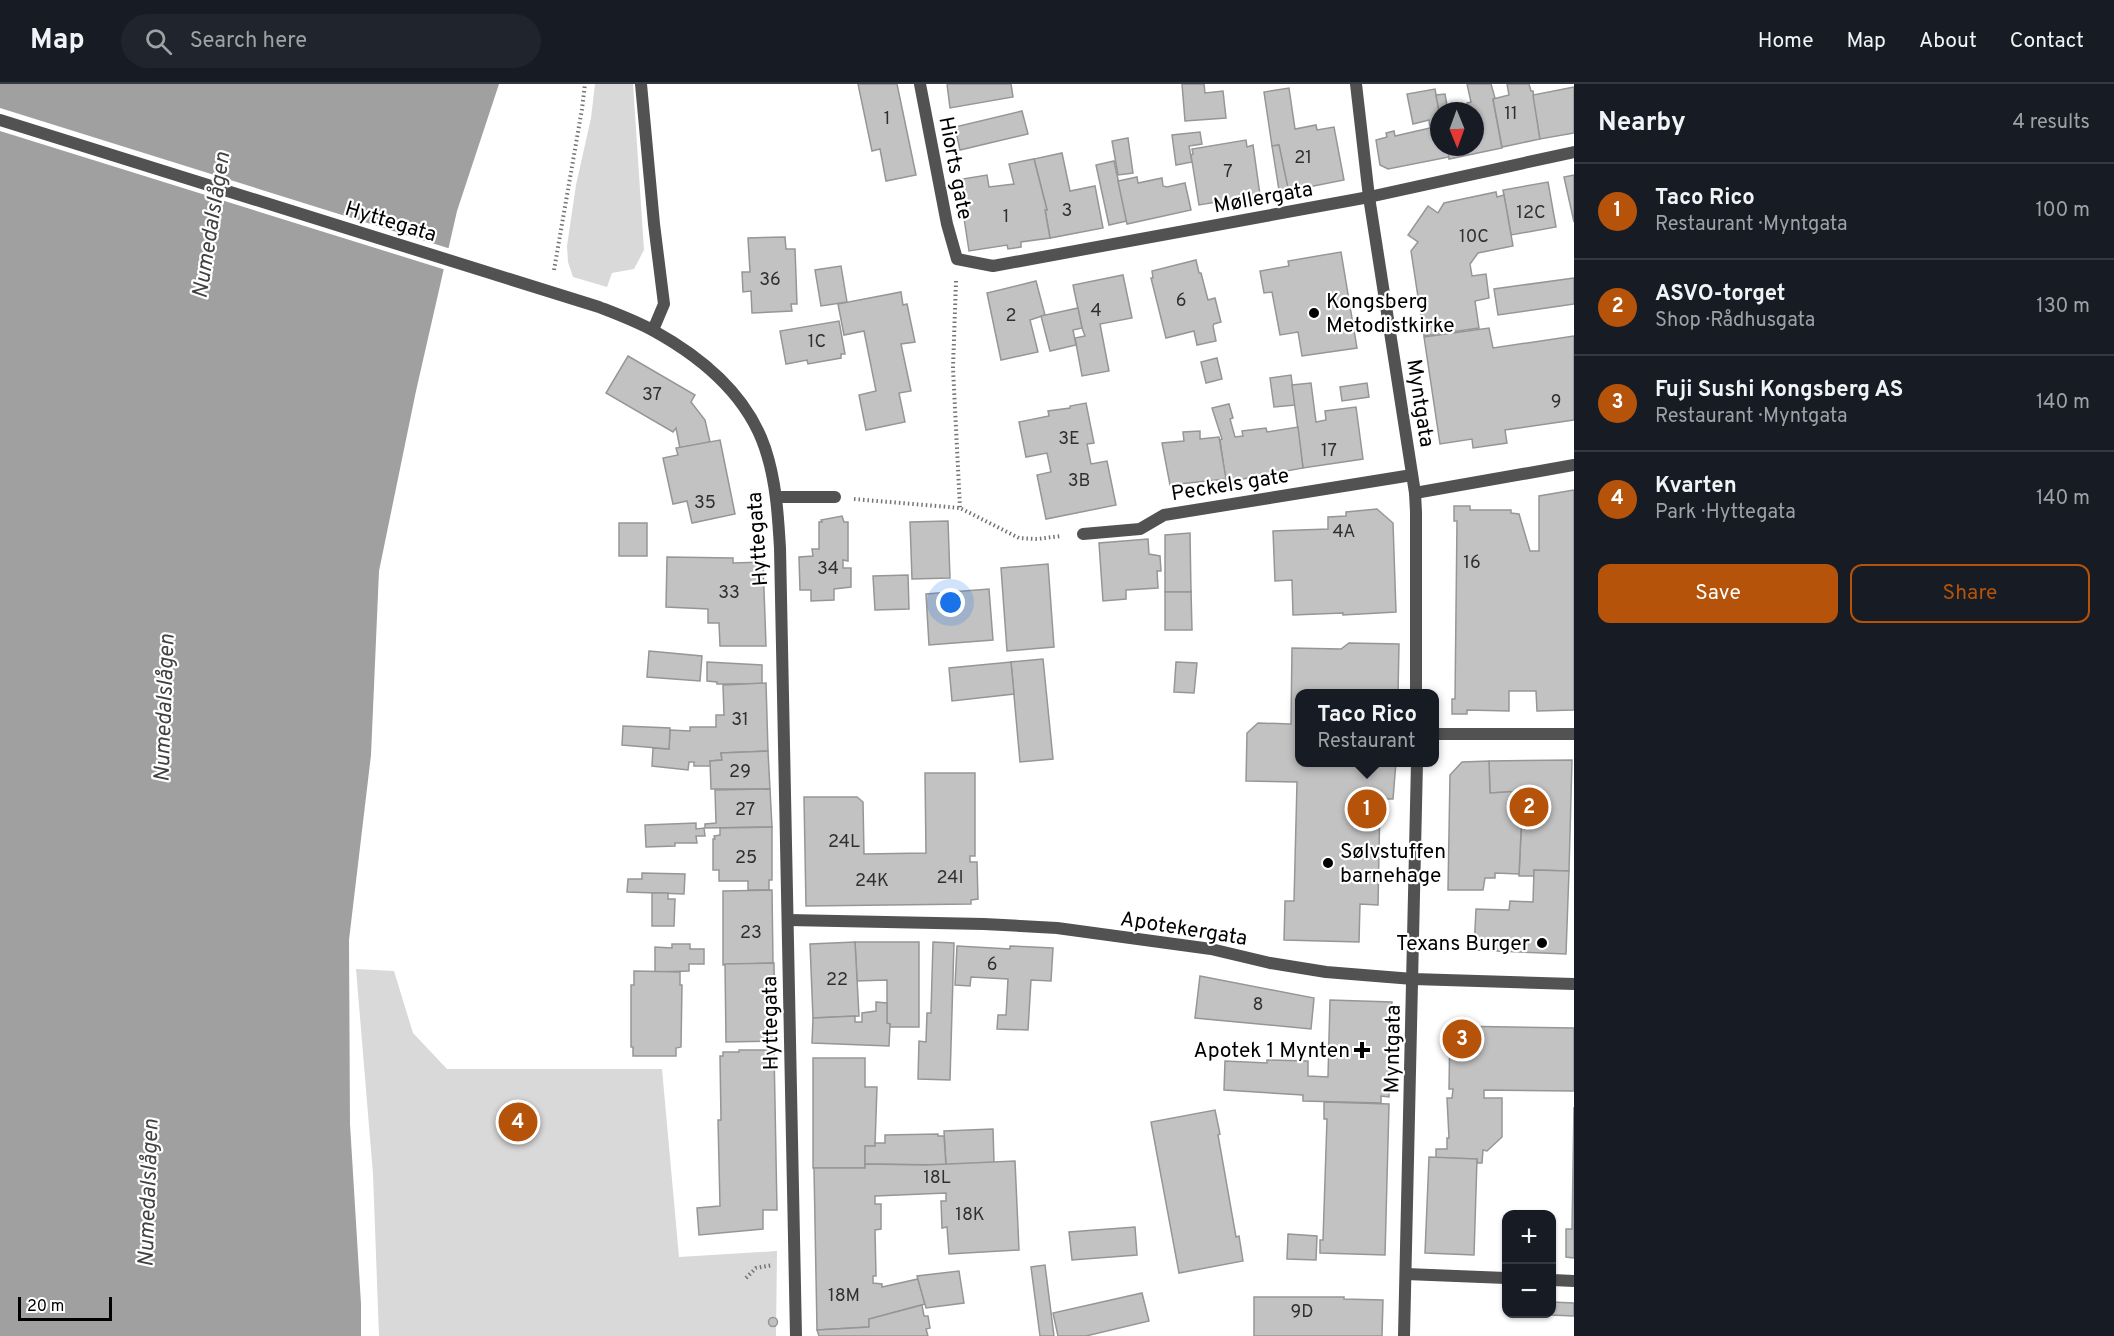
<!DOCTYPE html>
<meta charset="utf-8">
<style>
:root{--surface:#171b24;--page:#20242c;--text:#f1f3f6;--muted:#9ea1a6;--line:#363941;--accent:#b45309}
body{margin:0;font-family:Overpass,sans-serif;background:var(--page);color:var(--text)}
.controls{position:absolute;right:18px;bottom:18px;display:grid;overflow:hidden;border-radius:12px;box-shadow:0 2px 4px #0004}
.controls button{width:54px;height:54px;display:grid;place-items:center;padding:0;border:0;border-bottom:2px solid var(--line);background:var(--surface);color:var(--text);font:30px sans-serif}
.compass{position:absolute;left:1430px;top:18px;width:54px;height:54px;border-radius:50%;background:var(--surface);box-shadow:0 2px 4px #0004;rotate:179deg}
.scale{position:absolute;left:18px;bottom:15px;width:94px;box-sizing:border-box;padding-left:6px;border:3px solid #000;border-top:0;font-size:16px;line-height:21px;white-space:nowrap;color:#000;-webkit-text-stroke:4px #fff;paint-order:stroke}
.you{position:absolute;left:951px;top:519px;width:21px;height:21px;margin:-15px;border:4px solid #fff;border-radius:50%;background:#1a73e8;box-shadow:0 0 0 9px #1a73e833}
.badge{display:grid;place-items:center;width:39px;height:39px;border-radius:50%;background:var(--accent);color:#fff;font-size:20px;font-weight:700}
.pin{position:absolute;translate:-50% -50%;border:3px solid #fff;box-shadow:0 2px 6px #0006}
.popup{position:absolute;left:1295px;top:605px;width:144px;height:78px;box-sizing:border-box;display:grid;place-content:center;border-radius:12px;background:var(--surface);filter:drop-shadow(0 2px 4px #0005);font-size:20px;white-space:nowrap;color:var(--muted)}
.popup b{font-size:22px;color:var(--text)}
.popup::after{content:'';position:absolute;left:50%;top:100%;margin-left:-12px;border:12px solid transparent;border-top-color:var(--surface)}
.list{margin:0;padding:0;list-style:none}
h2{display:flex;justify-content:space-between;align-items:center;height:78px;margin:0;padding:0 24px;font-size:26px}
h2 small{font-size:20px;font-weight:400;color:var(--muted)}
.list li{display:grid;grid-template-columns:39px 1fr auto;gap:18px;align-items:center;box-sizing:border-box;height:96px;padding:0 24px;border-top:2px solid var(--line)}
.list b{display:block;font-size:22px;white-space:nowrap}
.list p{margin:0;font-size:20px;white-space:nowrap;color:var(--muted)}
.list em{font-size:20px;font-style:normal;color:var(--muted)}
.actions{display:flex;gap:12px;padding:18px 24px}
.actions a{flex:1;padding:14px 0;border:2px solid var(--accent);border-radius:12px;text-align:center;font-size:21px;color:var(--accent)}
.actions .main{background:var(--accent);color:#fff}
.icon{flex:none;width:33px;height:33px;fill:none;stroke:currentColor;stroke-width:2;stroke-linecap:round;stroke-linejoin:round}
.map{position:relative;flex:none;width:1574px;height:1252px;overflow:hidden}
header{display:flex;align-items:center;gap:36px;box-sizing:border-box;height:84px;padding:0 30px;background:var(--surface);border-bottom:2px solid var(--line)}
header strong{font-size:28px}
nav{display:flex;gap:33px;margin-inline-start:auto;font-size:21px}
.search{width:420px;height:54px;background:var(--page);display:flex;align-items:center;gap:15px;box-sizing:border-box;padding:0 21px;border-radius:33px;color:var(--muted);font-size:22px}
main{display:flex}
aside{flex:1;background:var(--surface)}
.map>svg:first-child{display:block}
.green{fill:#d9d9d9}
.water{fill:#a0a0a0}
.pier{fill:#fff}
.building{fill:#c2c2c2;stroke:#969696;stroke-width:1.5}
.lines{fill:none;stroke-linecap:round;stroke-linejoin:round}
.path{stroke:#747474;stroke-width:4;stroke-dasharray:1.5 3;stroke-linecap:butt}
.service{stroke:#525252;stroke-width:12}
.pedestrian{stroke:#525252;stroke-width:12}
.minor{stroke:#525252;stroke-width:12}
.poi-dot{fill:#000;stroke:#fff;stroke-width:2}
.labels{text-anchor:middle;stroke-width:4.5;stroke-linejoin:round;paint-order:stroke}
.number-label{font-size:18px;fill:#303030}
.street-label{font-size:21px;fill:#000;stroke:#fff}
.poi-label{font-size:21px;fill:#000;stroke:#fff;text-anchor:start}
.water-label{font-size:22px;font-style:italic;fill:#414141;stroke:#fff}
</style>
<header>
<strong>Map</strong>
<div class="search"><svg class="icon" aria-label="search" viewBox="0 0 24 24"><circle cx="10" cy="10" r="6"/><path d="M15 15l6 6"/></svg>Search here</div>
<nav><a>Home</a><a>Map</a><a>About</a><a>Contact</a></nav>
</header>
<main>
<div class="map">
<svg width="1574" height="1252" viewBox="0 0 1574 1252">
<rect width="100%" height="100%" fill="#fff"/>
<g class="green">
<path d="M595 0H633L644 166 634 185 612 189 607 203 573 193 568 178 567 162 576 101 591 34Z"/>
<path d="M356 885 394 887 413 949 447 985H662L679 1173 777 1167 776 1252H379L373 1090Z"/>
</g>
<path class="water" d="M0 0H499L457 127 416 307 379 487 371 671 349 856 350 1040 361 1220V1252H0Z"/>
<path class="pier" d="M0 24 451 165 446 186 0 47Z"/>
<g class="building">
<path d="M858 0H897L916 91 886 97 880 65 872 67Z"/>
<path d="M947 0H1011L1013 13 950 24Z"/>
<path d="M1182 0H1204L1205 9 1223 7 1226 34 1185 37Z"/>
<path d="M1467 0H1491L1495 14 1493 15 1502 64 1449 75 1447 63H1475V27H1460L1468 26 1467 19 1471 18Z"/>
<path d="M1507 0H1529L1531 7H1533L1540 55 1502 63 1493 15 1509 11Z"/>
<path d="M1574 3V49L1540 55 1533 11Z"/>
<path d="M1289 4 1295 45 1316 41 1317 46 1334 43 1344 96 1288 107 1279 61 1272 62 1264 8Z"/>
<path d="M1435 5 1439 27V63H1447L1449 73 1388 85 1380 81 1376 56 1387 53 1386 49 1394 47 1395 52 1430 44 1429 36 1413 40 1407 10Z"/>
<path d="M1445 10 1448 27H1439L1436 11Z"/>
<path d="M1022 27 1028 50 960 66 955 43Z"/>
<path d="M1200 48 1202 60 1189 62 1192 78 1176 81 1172 51Z"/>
<path d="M1128 54 1133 89 1118 91 1112 57Z"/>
<path d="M1246 56 1247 63 1253 61 1260 111 1199 121 1191 71 1193 70 1192 65Z"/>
<path d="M1279 61 1288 104 1279 106 1272 62Z"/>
<path d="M1062 69 1070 107 1095 102 1103 144 1050 154 1045 126H1047L1034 75Z"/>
<path d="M1034 75 1047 126H1045L1050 154 1021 158V163L1008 165 1007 161 969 167 962 121 960 122 956 96 987 91 989 103 1014 100 1009 80Z"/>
<path d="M1114 77 1127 137 1109 141 1096 81Z"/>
<path d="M1574 91V138L1564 93Z"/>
<path d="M1137 93 1138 99 1162 94 1163 102 1167 103 1185 99 1191 126 1127 140 1118 97Z"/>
<path d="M1548 98 1556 143 1511 151 1503 106Z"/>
<path d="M1496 108 1497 113 1504 111 1513 162 1478 169 1470 180 1472 192 1486 190 1489 214 1475 217 1479 244 1424 252 1411 167 1418 158 1408 151 1428 122 1438 129 1444 119Z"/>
<path d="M785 153 786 165H795L797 220H791L792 227 752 229 751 207 743 208 742 188H750L748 154Z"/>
<path d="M1341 168 1357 264 1302 272 1298 248 1280 251 1272 208 1264 209 1260 187 1289 182 1288 177Z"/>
<path d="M1196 176 1199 189H1201L1208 216 1215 214 1221 238 1214 240 1213 242 1216 257 1197 261 1194 247 1166 254 1151 194H1153L1152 187Z"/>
<path d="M841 182 847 218 821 222 815 186Z"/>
<path d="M1123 191 1132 234 1100 240 1109 287 1082 292 1075 254 1085 252 1082 244 1073 201Z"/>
<path d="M1574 194V220L1498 231 1494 205Z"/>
<path d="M1036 197 1045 231 1030 236 1038 268 1001 276 987 209Z"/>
<path d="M901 208 903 221 907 220 915 258 901 260 911 307 899 309 905 338 866 346 859 311 876 307 864 247 844 251 838 220Z"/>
<path d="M1078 224 1082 244 1073 246 1076 261 1050 267 1041 232Z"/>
<path d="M839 237 845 270H841V274L808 280 807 276 786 280 780 247Z"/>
<path d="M1489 244 1493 264 1574 252V336L1505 346 1507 359 1473 364 1472 355 1440 360 1424 253Z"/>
<path d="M628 272 695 311 691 318 705 336 710 358 680 364 676 344 673 348 606 309Z"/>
<path d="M1217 274 1222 295 1206 299 1201 278Z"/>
<path d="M1291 291 1295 321 1274 323 1270 294Z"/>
<path d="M1311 299 1316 338 1326 336 1325 327 1356 323 1363 375 1303 384 1292 301Z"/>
<path d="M1367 299 1369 313 1342 317 1340 303Z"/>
<path d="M1086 319 1094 359 1087 360 1091 380 1107 377 1116 421 1046 435 1037 391 1051 388 1047 369 1026 373 1019 338 1049 332 1048 327 1070 324V322Z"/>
<path d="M1229 320 1233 334 1230 335 1235 353 1243 352 1242 347 1266 344 1267 348 1298 343 1303 384 1226 398 1220 356 1222 355 1212 324Z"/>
<path d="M1200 347V355L1219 353 1226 395 1170 401 1162 359 1184 357 1183 348Z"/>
<path d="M720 356 735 430 692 439 687 417 673 420 663 374 678 371 676 364Z"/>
<path d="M1574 406V626L1537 627 1536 607H1509V627L1467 626V630H1452V615H1455L1457 437H1454V422H1470V426H1511V429L1519 430 1530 467H1539V412Z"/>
<path d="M1377 425 1393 439 1396 528 1343 531V529L1293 531 1292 496 1275 497 1273 447 1328 445V433L1346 432V428Z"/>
<path d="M842 432 844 438H848V477L843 476V484H851V503L834 505V516L811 517V506H800L799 473 813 472 812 465H819V438H822L821 436Z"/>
<path d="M948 437 950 494 912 495 910 438Z"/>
<rect x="619" y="439" width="28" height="33"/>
<path d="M1190 449 1191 508H1165V451Z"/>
<path d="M1148 455 1149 470 1160 472 1161 487H1157L1158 504 1126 506V515L1103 517 1099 459Z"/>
<path d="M667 473 733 474V479L763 478 766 562H720L719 539H708V525L666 523Z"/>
<path d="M1048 480 1054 563 1007 567 1001 484Z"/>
<path d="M908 491 909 525 875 526 873 492Z"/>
<path d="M989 505 993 556 929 561 926 510Z"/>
<path d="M1191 506 1192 546H1165V508H1191Z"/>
<path d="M1349 559 1399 560 1398 610H1300V678H1396L1393 715H1380L1378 821 1360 820 1359 858 1284 856 1285 817H1294L1297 698 1246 697 1247 649 1258 639 1291 640 1292 564 1341 565Z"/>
<path d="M649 567 702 572 700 597 647 593Z"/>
<path d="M1043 575 1053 675 1020 678 1011 578Z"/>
<path d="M707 578 762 581V600H717V598L707 597Z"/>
<path d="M1011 578 1014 610 952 617 949 584Z"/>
<path d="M1176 578 1197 579 1194 609 1174 608Z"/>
<path d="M766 599 768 667 721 669 722 676 710 677 711 682H694V678H689L688 686 652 682 653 664 669 665 670 646 690 647V643H716V631H724L723 601Z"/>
<path d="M623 642 670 644 669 665 622 661Z"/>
<path d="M768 667 770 705H711L710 677 722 676 721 669Z"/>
<path d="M1572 676 1569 787 1534 786V792H1519L1523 707 1490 709 1489 677Z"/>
<path d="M1489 677 1490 709 1523 707 1519 790 1495 789V794H1485L1483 806H1448L1450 691 1462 678Z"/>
<path d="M925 689H975V772H970V778H977L978 815 971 816V820L806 822 804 713H857L863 718 864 770 926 769Z"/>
<path d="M770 705 772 743 705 744V740L716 739 715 706Z"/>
<path d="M696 739V745L704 744 705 752H696L697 759H675V762L646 763 645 741Z"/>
<path d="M772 743V796H769V806H748V797H719V786H713V755H715L714 752 720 751V744Z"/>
<path d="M1534 786 1569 787 1566 870 1474 866 1476 825 1509 826 1510 817 1533 818Z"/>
<path d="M642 789 685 790 684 810 627 808 628 795H642Z"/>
<path d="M772 806 773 879 723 881V807Z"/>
<path d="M652 809H668V815H675L674 842H652Z"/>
<path d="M855 858H919V943H890V940L887 939V896L857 897Z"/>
<path d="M855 858 859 932 813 934 810 860Z"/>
<path d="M933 858 954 859 950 996 918 995 919 957 926 958 927 929H931Z"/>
<path d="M672 860H690V865H704V880H689V887L655 888V863L672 864Z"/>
<path d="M957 862 1010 865V862L1053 864 1051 897 1031 896 1028 946 997 945 998 931H1006L1008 895 971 893 970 902 955 901Z"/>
<path d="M774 879 775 957 726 958 725 880Z"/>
<path d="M634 887 680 888V901H682L681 963 676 964V972H633V963H631V901H634Z"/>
<path d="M1200 892 1314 914 1311 945 1195 934Z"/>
<path d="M1330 916 1392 918 1389 1013 1381 1012V1019L1303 1017V1011L1224 1006 1225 977 1267 979V976L1308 977V992L1328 993Z"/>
<path d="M876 918 887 919V939L890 940 889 962 812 959 813 934 855 932V938H862V929L876 927Z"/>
<path d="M1450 942 1574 944V1007L1484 1006V1014H1502V1053L1487 1067 1483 1066 1482 1079H1477V1075L1436 1074V1065H1447V1054H1449L1447 1014H1452L1453 1005H1449Z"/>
<path d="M739 966H774L777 1126H763V1145L699 1151 697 1124 720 1122 718 1036H721L720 972H723V968H739Z"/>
<path d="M813 974H865V1003H877L875 1062H865V1084H813Z"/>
<path d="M1324 1018 1389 1020 1385 1171 1320 1169V1156H1323L1327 1035H1324Z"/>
<path d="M1574 1023V1174L1566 1173V1145H1572Z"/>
<path d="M1215 1026 1220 1050 1218 1051 1236 1153 1239 1152 1243 1177 1179 1189 1151 1038Z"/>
<path d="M993 1045 994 1079 946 1081 944 1047Z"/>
<path d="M938 1050V1052H944L946 1081 865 1080V1062H875V1059H885V1051Z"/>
<path d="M1429 1073 1477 1075 1474 1171 1425 1169Z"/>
<path d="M1015 1077 1019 1166 949 1170 947 1143 942 1144 941 1117H946V1109L875 1112V1120H881V1145L875 1146 876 1192H873V1199L882 1200V1203L918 1195 925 1220 869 1235V1243L817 1246 814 1084H865V1080L926 1081Z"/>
<path d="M1135 1143 1137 1171 1072 1176 1069 1148Z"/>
<path d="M1288 1150 1317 1152 1316 1176 1287 1175Z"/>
<path d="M1045 1181 1054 1252H1040L1031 1183Z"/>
<path d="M959 1187 964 1219 926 1224 917 1192Z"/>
<path d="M1142 1209 1149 1237 1086 1252H1058L1053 1229Z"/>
<path d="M1254 1213H1344V1215L1383 1216 1382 1252H1254Z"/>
<path d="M1552 1218 1574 1219V1232L1550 1231Z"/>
<path d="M922 1221 924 1232H928L930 1244 926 1245 928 1252H819L817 1246 869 1243V1235Z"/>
<circle cx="773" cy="1238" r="4.5"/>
</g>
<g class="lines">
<g class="path">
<path d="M554 186 582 25 585 0"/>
<path d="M956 197 953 284 960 424"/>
<path d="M854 415 960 424 1019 454 1037 455 1061 452"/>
<path d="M746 1194 756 1184 773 1181"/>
</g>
<path class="service" d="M641 0 654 140 664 220 653 246"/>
<path class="pedestrian" d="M1532 650H1574"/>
<g class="minor">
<path d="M920 0 947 140 957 175 993 182 1369 113 1574 68"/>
<path d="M1356 0 1369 113 1415 409 1416 428V610"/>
<path d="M0 36 599 223C617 230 636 237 654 247 701 273 747 311 765 364 776 397 778 430 780 464L796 1252"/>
<path d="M1415 409 1574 381"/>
<path d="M777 413H835"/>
<path d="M1083 450 1140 445 1164 431 1412 391"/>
<path d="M1434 650H1532"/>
<path d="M788 836 984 840 1057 844 1211 865 1270 879 1326 888 1413 895 1574 900"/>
<path d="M1406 1190 1506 1194"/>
<path d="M1552 1196 1574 1197"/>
<path d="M1404 1252 1417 678"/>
</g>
</g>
<g class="poi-dot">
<circle cx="1314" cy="229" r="6"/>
<circle cx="1328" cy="779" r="6"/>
<circle cx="1542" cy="859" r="6"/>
<path d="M1359 957h6v6h6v6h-6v6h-6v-6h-6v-6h6z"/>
</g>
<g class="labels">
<g class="number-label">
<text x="1511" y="35">11</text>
<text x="887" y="40">1</text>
<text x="1303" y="79">21</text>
<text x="1228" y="93">7</text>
<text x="1067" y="132">3</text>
<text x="1531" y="134">12C</text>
<text x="1006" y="138">1</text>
<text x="1474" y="158">10C</text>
<text x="770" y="201">36</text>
<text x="1181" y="222">6</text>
<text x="1096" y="232">4</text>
<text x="1011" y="237">2</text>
<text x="817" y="263">1C</text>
<text x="652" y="316">37</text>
<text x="1556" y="323">9</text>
<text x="1069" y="360">3E</text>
<text x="1329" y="372">17</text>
<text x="1079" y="402">3B</text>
<text x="705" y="424">35</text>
<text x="1344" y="453">4A</text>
<text x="1472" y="484">16</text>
<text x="828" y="490">34</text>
<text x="729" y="514">33</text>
<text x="740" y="641">31</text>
<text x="740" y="693">29</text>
<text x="745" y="731">27</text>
<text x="844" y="763">24L</text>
<text x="746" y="779">25</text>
<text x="950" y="799">24I</text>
<text x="872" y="802">24K</text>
<text x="751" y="854">23</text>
<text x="992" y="886">6</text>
<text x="837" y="901">22</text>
<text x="1258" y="926">8</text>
<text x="937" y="1099">18L</text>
<text x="970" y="1136">18K</text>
<text x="844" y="1217">18M</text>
<text x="1302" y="1233">9D</text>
</g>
<g class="street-label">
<text transform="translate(956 84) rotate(79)" y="7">Hiorts gate</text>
<text transform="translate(1263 113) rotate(-10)" y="7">Møllergata</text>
<text transform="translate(391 137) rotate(17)" y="7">Hyttegata</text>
<text transform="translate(1421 319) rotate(81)" y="7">Myntgata</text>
<text transform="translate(1230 400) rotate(-9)" y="7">Peckels gate</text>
<text transform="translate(757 455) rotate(-94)" y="7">Hyttegata</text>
<text transform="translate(1184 844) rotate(9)" y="7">Apotekergata</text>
<text transform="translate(770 939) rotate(-91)" y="7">Hyttegata</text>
<text transform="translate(1392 965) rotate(-89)" y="7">Myntgata</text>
</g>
<g class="poi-label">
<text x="1326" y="224">Kongsberg<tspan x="1326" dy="24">Metodistkirke</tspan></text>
<text x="1340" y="774">Sølvstuffen<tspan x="1340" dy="24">barnehage</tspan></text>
<text x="1530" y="866" text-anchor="end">Texans Burger</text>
<text x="1350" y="973" text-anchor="end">Apotek 1 Mynten</text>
</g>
<g class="water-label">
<text transform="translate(210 141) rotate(-81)" y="8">Numedalslågen</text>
<text transform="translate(163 624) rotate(-88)" y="8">Numedalslågen</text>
<text transform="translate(147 1109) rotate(-88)" y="8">Numedalslågen</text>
</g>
</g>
</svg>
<div class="controls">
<button>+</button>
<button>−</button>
</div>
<svg class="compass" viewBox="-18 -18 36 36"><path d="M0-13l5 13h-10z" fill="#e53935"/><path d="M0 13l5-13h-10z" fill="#9ea1a6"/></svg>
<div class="scale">20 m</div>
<div class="you"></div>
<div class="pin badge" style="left:1367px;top:725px">1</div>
<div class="popup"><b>Taco Rico</b>Restaurant</div>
<div class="pin badge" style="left:1529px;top:723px">2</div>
<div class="pin badge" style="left:1462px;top:955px">3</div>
<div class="pin badge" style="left:518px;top:1038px">4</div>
</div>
<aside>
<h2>Nearby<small>4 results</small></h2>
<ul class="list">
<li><span class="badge">1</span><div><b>Taco Rico</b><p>Restaurant · Myntgata</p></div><em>100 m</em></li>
<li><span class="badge">2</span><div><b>ASVO-torget</b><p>Shop · Rådhusgata</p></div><em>130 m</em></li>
<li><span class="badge">3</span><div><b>Fuji Sushi Kongsberg AS</b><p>Restaurant · Myntgata</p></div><em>140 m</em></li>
<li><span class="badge">4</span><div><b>Kvarten</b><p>Park · Hyttegata</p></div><em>140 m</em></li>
</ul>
<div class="actions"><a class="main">Save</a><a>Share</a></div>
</aside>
</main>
